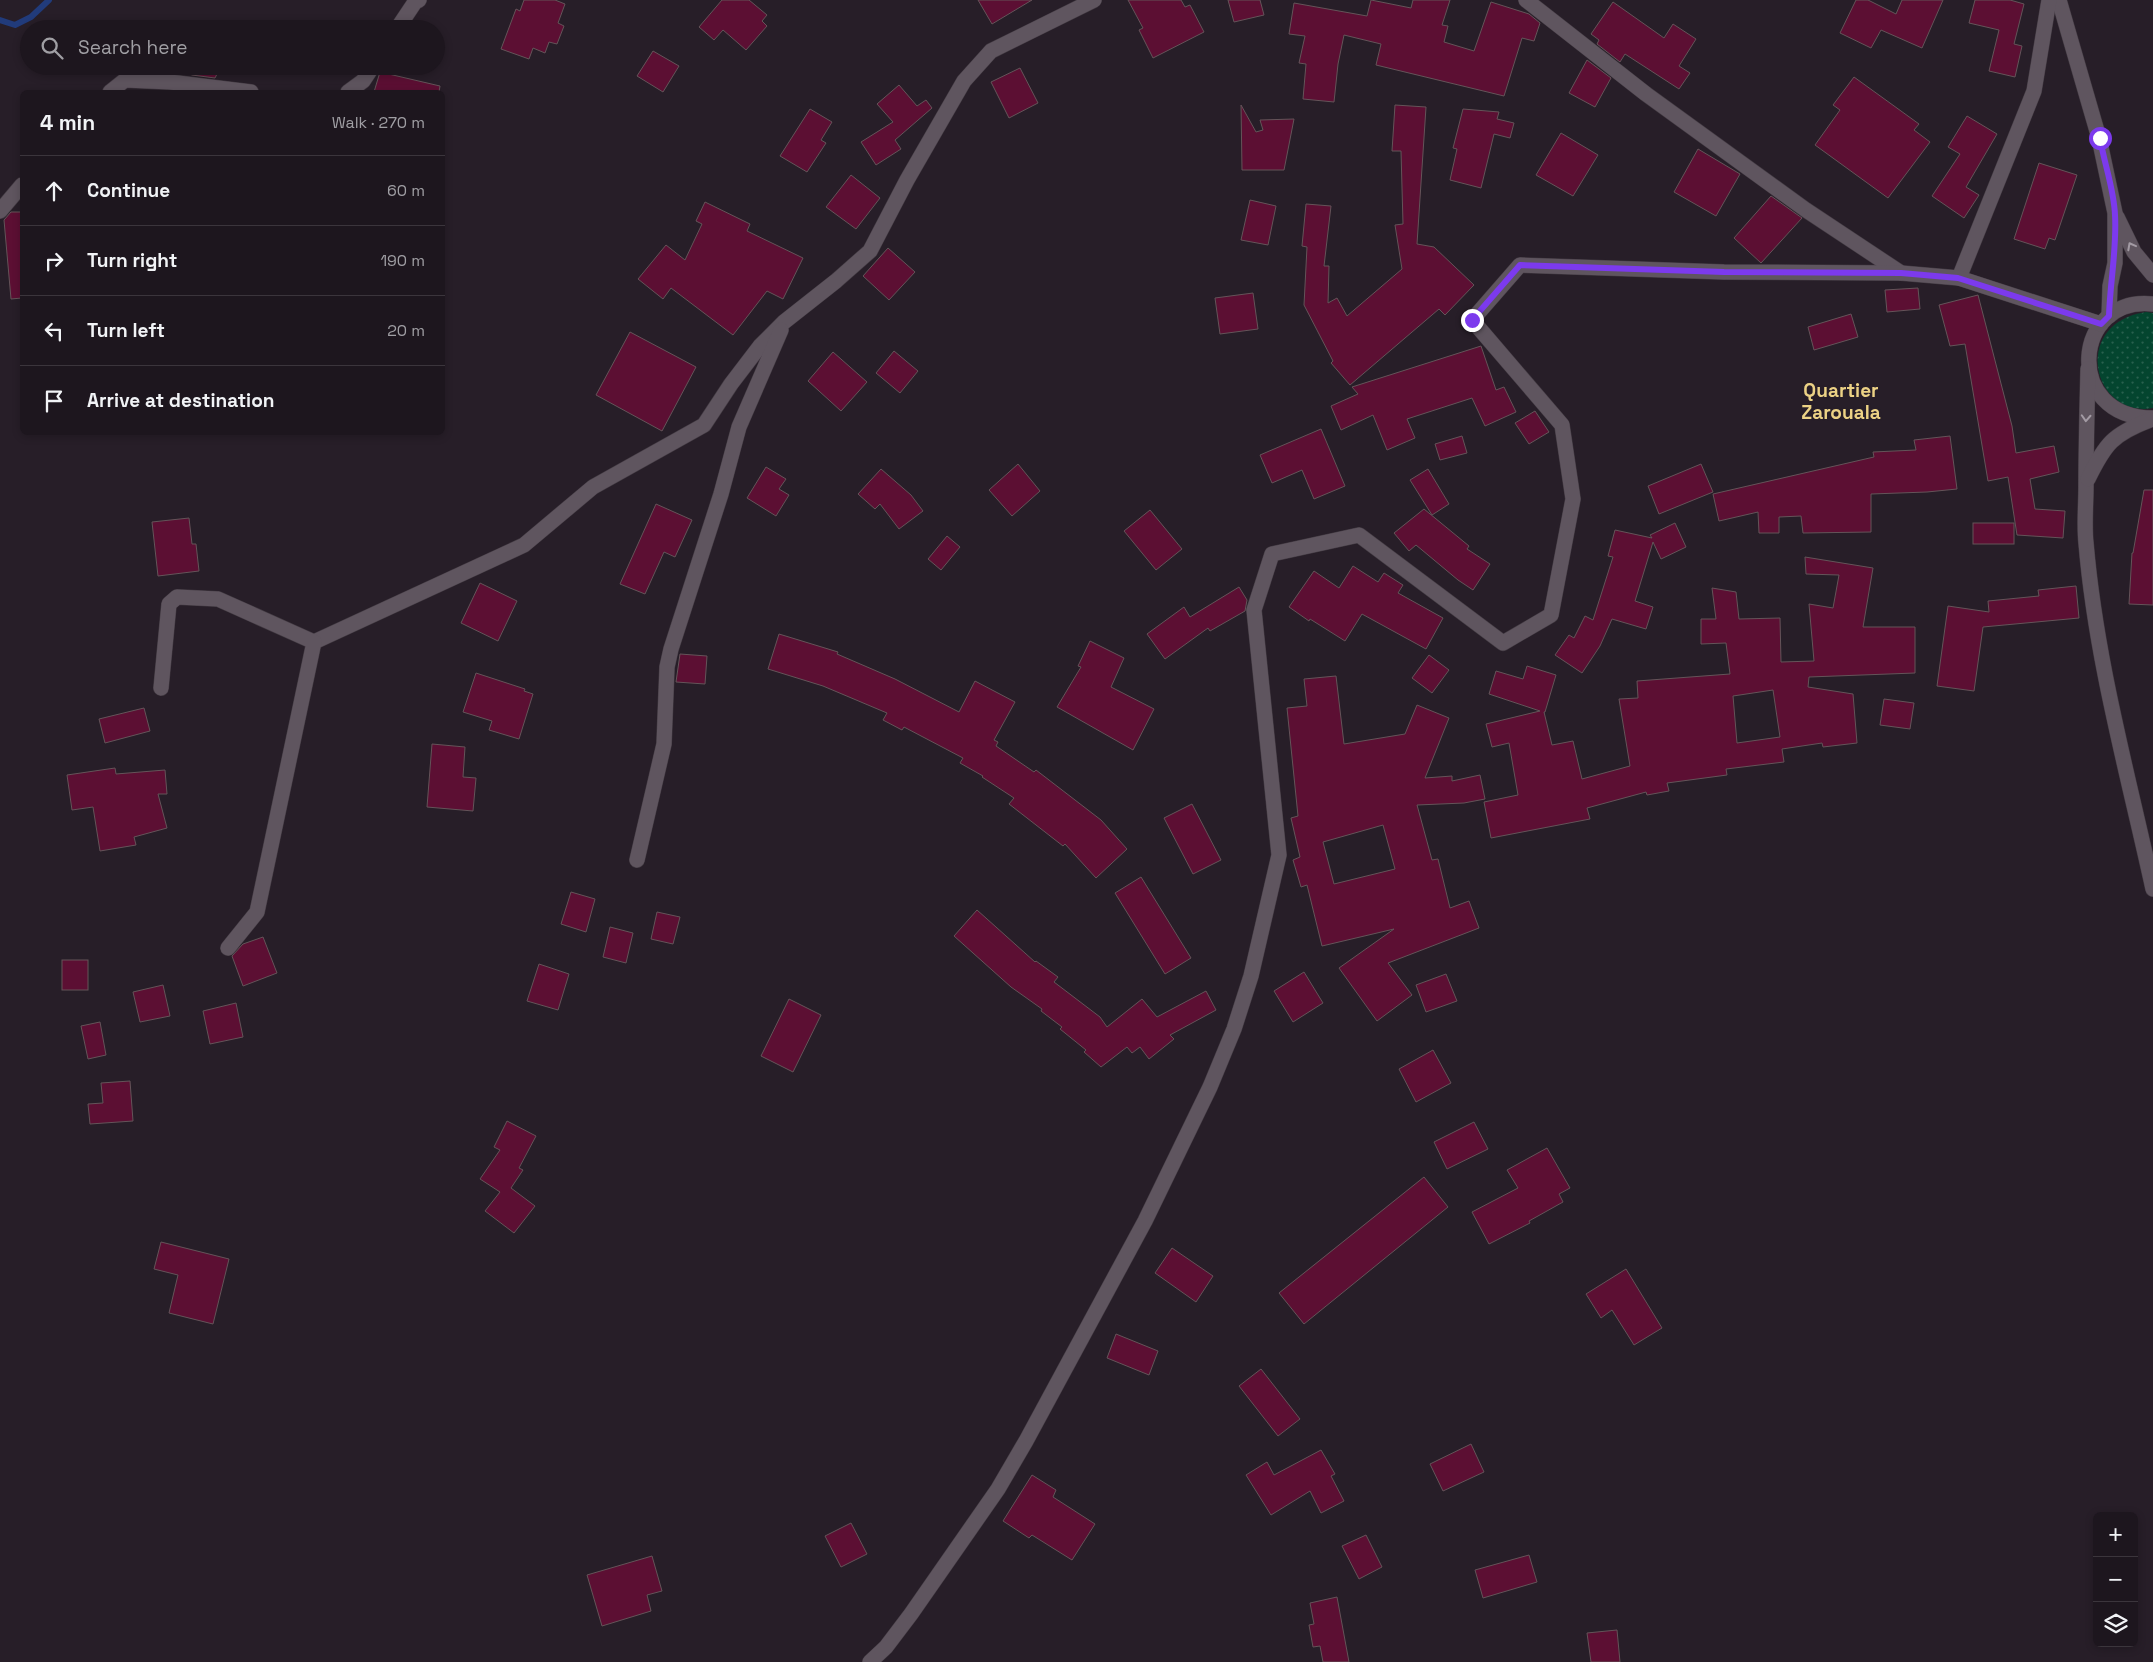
<!DOCTYPE html>
<meta charset="utf-8">
<style>
:root{--surface:#1d161e;--page:#251f27;--text:#f1f3f6;--muted:#a09fa4;--line:#3b353c}
body{margin:0;font-family:"Space Grotesk",sans-serif;background:var(--page);color:var(--text)}
.controls{position:absolute;right:15px;bottom:15px;display:grid;overflow:hidden;border-radius:8px;box-shadow:0 2px 8px #0003}
.controls button{width:45px;height:45px;display:grid;place-items:center;padding:0;border:0;border-bottom:1px solid var(--line);background:var(--surface);color:var(--text);font:25px sans-serif}
.stop{position:absolute;width:15px;height:15px;margin:-11px;border:4px solid #7c3aed;border-radius:50%;background:#fff}
.stop.end{background:#7c3aed;border-color:#fff;box-shadow:0 1px 5px #0008}
.list{margin:0;padding:0;list-style:none}
h2{display:flex;justify-content:space-between;align-items:center;height:65px;margin:0;padding:0 20px;font-size:21px}
h2 small{font-size:16px;font-weight:400;color:var(--muted)}
.list li{display:grid;grid-template-columns:32px 1fr auto;gap:15px;align-items:center;box-sizing:border-box;height:70px;padding:0 20px;border-top:1px solid var(--line)}
.list b{display:block;font-size:19px;white-space:nowrap}
.list em{font-size:16px;font-style:normal;color:var(--muted)}
.icon{flex:none;width:28px;height:28px;fill:none;stroke:currentColor;stroke-width:2;stroke-linecap:round;stroke-linejoin:round}
.map{position:relative;flex:none;width:2153px;height:1662px;overflow:hidden}
.search{position:absolute;background:var(--surface);box-shadow:0 2px 8px #0003;left:20px;top:20px;width:425px;height:55px;display:flex;align-items:center;gap:12px;box-sizing:border-box;padding:0 18px;border-radius:28px;color:var(--muted);font-size:19px}
.panel{position:absolute;background:var(--surface);box-shadow:0 2px 8px #0003;left:20px;top:90px;width:425px;height:345px;border-radius:8px}
.map>svg:first-child{display:block}
.park{fill:url(#park-dots)}
.lines{fill:none;stroke-linecap:round;stroke-linejoin:round}
.stream{stroke:#213b7b;stroke-width:6}
.building{fill:#5c0f33;stroke:#645459;fill-rule:evenodd}
.minor-casing{stroke:#433b43;stroke-width:16}
.minor{stroke:#5f555f;stroke-width:15}
.oneway{stroke:#a39ba4}
.route{stroke:#7c3aed;stroke-width:6}
.labels{text-anchor:middle;stroke-width:4;stroke-linejoin:round;paint-order:stroke}
.quarter-label{font-size:19px;font-weight:bold;fill:#ecd285;stroke:#271e28}
</style>
<div class="map">
<svg width="2153" height="1662" viewBox="0 0 2153 1662">
<defs>
<pattern id="park-dots" width="8" height="8" patternUnits="userSpaceOnUse" patternTransform="scale(1.25)"><rect width="8" height="8" fill="#04452f"/><path d="M2 2h.1M6 6h.1" fill="none" stroke="#29604e" stroke-width="1.8" stroke-linecap="round"/></pattern>
</defs>
<rect width="100%" height="100%" fill="#271e28"/>
<path class="park" d="M2146 312 2153 313V408C2092 419 2070 323 2146 312Z"/>
<g class="lines">
<path class="stream" d="M0 20 15 25 31 17 49 0"/>
</g>
<g class="building">
<path d="M524 0H555L565 4 558 23 564 26 557 44 549 42 545 53 533 48 529 59 501 49 516 9 520 11Z"/>
<path d="M722 0H749L767 15 762 21 767 26 746 50 723 30 714 40 699 27Z"/>
<path d="M978 0H1032L992 24Z"/>
<path d="M1128 0H1181L1185 7 1190 5 1204 32 1153 58 1139 30 1143 28Z"/>
<path d="M1228 0H1260L1264 15 1234 22Z"/>
<path d="M1371 0 1411 8 1413 0H1450L1442 25 1448 26 1444 42 1474 51 1491 2 1529 14 1540 23 1534 41 1522 38 1504 96 1376 65 1381 44 1344 35 1338 64 1334 102 1303 99 1306 64 1299 63 1305 36 1289 34 1294 3 1367 16Z"/>
<path d="M1856 0H1868L1896 14 1902 0H1943L1922 48 1881 30 1871 48 1840 33Z"/>
<path d="M1975 0H2010L2024 4 2014 44 2022 46 2015 77 1989 71 1999 30 1969 23Z"/>
<path d="M1613 2 1664 38 1673 24 1696 39 1679 66 1690 73 1679 89 1625 54 1620 62 1597 44 1599 40 1591 34Z"/>
<path d="M653 51 679 66 663 92 637 76Z"/>
<path d="M1587 60 1611 78 1595 107 1569 93Z"/>
<path d="M173 66H221L215 78 192 75Z"/>
<path d="M1020 68 1038 103 1009 118 991 82Z"/>
<path d="M380 72 440 86 439 92H374Z"/>
<path d="M1854 77 1919 124 1914 130 1930 142 1888 198 1815 145 1840 110 1833 105Z"/>
<path d="M899 85 917 106 926 100 932 108 895 140 901 149 876 165 861 142 893 122 877 104Z"/>
<path d="M1241 105 1256 132 1263 130 1260 120 1294 119 1284 170H1242Z"/>
<path d="M1395 105 1426 107 1417 244 1434 247 1474 285 1445 315 1439 309 1350 385 1331 363 1333 361 1304 305 1307 247 1302 246 1306 204 1331 206 1324 266H1329L1328 303 1337 298 1347 316 1402 269 1395 225 1403 224 1401 151H1392Z"/>
<path d="M810 109 832 122 821 140 826 143 807 172 780 156Z"/>
<path d="M1463 109 1499 112 1497 119 1514 123 1510 138 1494 134 1481 188 1450 180 1457 149 1453 148Z"/>
<path d="M1967 116 1997 134 1966 187 1979 195 1964 218 1932 196 1960 154 1948 147Z"/>
<path d="M1561 133 1598 155 1573 196 1536 175Z"/>
<path d="M1698 149 1740 174 1716 216 1674 192Z"/>
<path d="M2039 163 2077 175 2055 240 2049 238 2045 249 2014 239Z"/>
<path d="M851 175 880 198 856 229 826 207Z"/>
<path d="M1771 196 1802 218 1761 263 1734 238Z"/>
<path d="M1250 200 1276 206 1268 245 1241 240Z"/>
<path d="M705 202 750 224 747 231 803 258 783 299 767 291 733 335 671 288 663 299 638 279 666 245 685 260 702 224 696 221Z"/>
<path d="M11 212H22V298L11 299 4 220Z"/>
<path d="M888 248 915 272 889 300 863 276Z"/>
<path d="M1918 288 1920 309 1887 312 1885 290Z"/>
<path d="M1253 293 1258 329 1220 334 1215 298Z"/>
<path d="M1978 295 2012 426 2016 453 2054 446 2059 472 2030 479 2035 509 2065 511 2063 538 2017 535 2008 477 1988 481 1965 344 1950 346 1939 305Z"/>
<path d="M1851 314 1858 337 1814 350 1808 327Z"/>
<path d="M630 332 696 367 662 431 596 395Z"/>
<path d="M1481 346 1496 390 1504 387 1516 412 1485 426 1472 398 1407 419 1415 438 1387 450 1373 415 1341 430 1331 406 1358 394 1352 387Z"/>
<path d="M894 351 918 371 900 393 876 373Z"/>
<path d="M833 352 867 382 841 411 808 381Z"/>
<path d="M1535 411 1549 432 1529 444 1515 423Z"/>
<path d="M1321 429 1345 486 1314 499 1302 470 1272 483 1260 455Z"/>
<path d="M1462 436 1467 453 1440 460 1435 444Z"/>
<path d="M1950 436 1957 489 1927 492 1871 494V532L1803 533 1801 516 1779 517V533H1759L1758 512 1719 521 1713 494 1874 457 1873 452 1916 450 1914 440Z"/>
<path d="M1018 464 1040 491 1012 516 989 490Z"/>
<path d="M1701 464 1713 492 1659 514 1648 486Z"/>
<path d="M766 467 786 479 779 489 789 495 776 516 747 498Z"/>
<path d="M881 469 911 495 923 511 899 529 880 504 875 509 858 494Z"/>
<path d="M1428 469 1449 504 1432 515 1410 480Z"/>
<path d="M2144 490H2153V605L2129 604 2132 553H2133Z"/>
<path d="M656 504 692 520 675 557 664 552 645 594 620 584Z"/>
<path d="M1424 509 1469 546 1467 549 1490 564 1473 590 1458 580 1416 545 1409 551 1394 533Z"/>
<path d="M1150 510 1182 549 1156 570 1124 531Z"/>
<path d="M189 518 192 544H196L199 571 158 576 152 522Z"/>
<path d="M1675 523 1686 547 1661 559 1653 542 1635 601 1653 607 1646 629 1612 619 1600 646 1582 673 1555 655 1569 635 1574 638 1585 616 1593 620 1613 557 1608 556 1615 530 1652 538 1650 535Z"/>
<rect x="1973" y="523" width="41" height="21"/>
<path d="M947 536 960 547 941 570 928 559Z"/>
<path d="M1805 557 1873 568 1863 627H1915V673L1809 677 1808 687 1853 694 1857 743 1823 747 1822 743 1782 749 1784 762 1726 769 1727 775 1667 783 1669 791 1647 795 1646 792 1587 808 1590 819 1491 838 1484 802 1518 795 1509 743 1492 747 1486 724 1540 711 1489 694 1496 671 1523 679 1527 666 1556 675 1545 712H1544L1552 745 1573 741 1582 779 1630 766 1619 699 1638 698 1637 681 1730 674 1726 643 1701 644V619H1716L1712 588 1736 592 1739 619 1780 618 1781 662 1814 661 1809 604 1833 608 1839 575 1806 574ZM1773 690 1780 737 1737 743 1733 696Z"/>
<path d="M1353 566 1378 582 1384 573 1403 585 1398 593 1443 618 1426 649 1362 614 1345 641 1310 619 1309 621 1289 607 1314 571 1339 588Z"/>
<path d="M480 583 517 601 498 641 461 623Z"/>
<path d="M2076 586 2079 618 1983 627 1974 691 1937 686 1948 606 1989 612 1988 601 2039 596 2038 590Z"/>
<path d="M1239 587 1247 600 1245 611 1210 631 1208 628 1165 659 1147 634 1184 607 1190 617Z"/>
<path d="M779 634 838 652 837 654 895 679 959 712 975 681 1015 702 994 740 998 742 996 746 1034 772 1036 770 1101 820 1127 849 1096 878 1065 844 1063 846 1009 804 1014 798 982 777 983 776 960 763 963 758 904 727 902 730 883 720 887 713 823 686 768 669Z"/>
<path d="M1090 641 1124 658 1111 687 1154 709 1133 750 1057 707 1081 667 1078 666Z"/>
<path d="M680 654 707 656 705 684 676 682Z"/>
<path d="M1429 655 1449 670 1432 693 1412 678Z"/>
<path d="M476 673 525 689 524 691 533 694 519 739 489 730 492 721 463 712Z"/>
<path d="M1336 676 1344 744 1405 734 1417 705 1449 718 1425 778 1452 776V781L1480 775 1485 799 1464 803 1417 805 1432 860 1438 859 1450 908 1469 901 1479 928 1388 963 1412 995 1377 1021 1339 968 1394 929 1322 946 1307 885 1301 887 1293 860 1300 857 1291 818 1298 816 1287 708 1307 706 1304 679ZM1383 825 1395 869 1334 884 1323 842Z"/>
<path d="M1884 699 1914 703 1910 729 1880 725Z"/>
<path d="M144 708 150 731 105 743 99 719Z"/>
<path d="M432 744 465 747 463 777 476 778 473 811 427 807Z"/>
<path d="M115 768 116 774 165 770 167 794H158L167 828 134 837 136 845 100 851 93 807 72 810 67 775Z"/>
<path d="M1192 804 1221 860 1193 874 1164 818Z"/>
<path d="M1141 877 1191 958 1165 974 1115 893Z"/>
<path d="M571 892 595 899 586 932 561 924Z"/>
<path d="M977 910 1035 962 1036 961 1058 977 1054 982 1100 1017 1107 1027 1142 999 1157 1017 1206 991 1216 1010 1170 1035 1174 1039 1149 1059 1140 1047 1132 1053 1127 1047 1101 1067 1084 1052 1086 1050 1060 1029 1062 1027 1041 1011 1042 1009 1011 987 954 936Z"/>
<path d="M657 912 680 917 673 944 651 939Z"/>
<path d="M610 927 633 933 626 963 603 957Z"/>
<path d="M263 937 277 973 243 986 232 956 243 944Z"/>
<rect x="62" y="960" width="26" height="30"/>
<path d="M539 964 569 974 558 1010 527 1001Z"/>
<path d="M1304 972 1323 1003 1293 1022 1274 991Z"/>
<path d="M1446 974 1457 1001 1426 1012 1416 985Z"/>
<path d="M163 985 170 1016 140 1022 133 992Z"/>
<path d="M789 999 821 1015 793 1072 761 1056Z"/>
<path d="M236 1003 243 1037 210 1044 203 1011Z"/>
<path d="M100 1022 106 1055 88 1059 81 1026Z"/>
<path d="M1433 1050 1451 1083 1416 1102 1399 1069Z"/>
<path d="M130 1081 133 1121 90 1124 88 1104 103 1103 101 1083Z"/>
<path d="M507 1121 536 1136 519 1168 523 1170 511 1188 535 1206 514 1233 485 1211 500 1192 480 1179 500 1150 494 1147Z"/>
<path d="M1474 1122 1488 1149 1447 1169 1434 1142Z"/>
<path d="M1547 1148 1570 1188 1559 1194 1563 1202 1529 1221 1530 1223 1489 1244 1472 1212 1518 1188 1507 1170Z"/>
<path d="M1424 1177 1448 1207 1304 1324 1279 1293Z"/>
<path d="M161 1242 229 1259 213 1324 169 1313 178 1275 154 1269Z"/>
<path d="M1172 1248 1213 1276 1196 1302 1155 1273Z"/>
<path d="M1626 1269 1662 1328 1634 1345 1612 1310 1601 1318 1586 1294Z"/>
<path d="M1116 1334 1158 1351 1149 1375 1107 1358Z"/>
<path d="M1261 1369 1300 1419 1278 1436 1239 1386Z"/>
<path d="M1471 1444 1484 1472 1443 1491 1430 1464Z"/>
<path d="M1321 1450 1335 1474 1331 1476 1344 1501 1321 1513 1310 1491 1271 1515 1246 1475 1267 1462 1274 1475Z"/>
<path d="M1032 1475 1056 1490 1053 1497 1095 1524 1072 1560 1032 1535 1029 1538 1003 1521Z"/>
<path d="M851 1523 867 1554 841 1567 825 1536Z"/>
<path d="M1366 1535 1382 1567 1359 1579 1342 1546Z"/>
<path d="M1529 1555 1537 1582 1483 1598 1475 1570Z"/>
<path d="M652 1556 662 1591 647 1595 651 1611 602 1626 587 1575Z"/>
<path d="M1337 1597 1349 1662H1323L1320 1646 1313 1647 1309 1625 1314 1624 1310 1603Z"/>
<path d="M1617 1630 1620 1662H1591L1587 1633Z"/>
</g>
<g class="lines">
<defs>
<g id="minor">
<path d="M1526 0 1646 94 1806 210 1901 273"/>
<path d="M2059 0 2099 138 2115 213V263L2110 286 2109 316"/>
<path d="M397 29 415 2 419 0"/>
<path d="M110 92 125 80 170 82 251 92"/>
<path d="M348 92 363 81 373 66"/>
<path d="M0 211 22 185"/>
<path d="M2117 217 2134 252 2153 275"/>
<path d="M1959 278 2034 91 2049 0"/>
<path d="M2153 304C2073 295 2062 418 2153 418"/>
<path d="M2088 369C2087 408 2086 447 2086 486 2086 505 2084 525 2086 543 2096 661 2128 774 2153 889"/>
<path d="M2088 479C2105 444 2113 434 2150 420"/>
<path d="M314 642 524 545 593 487 704 425 731 384 760 346 784 322 836 281 870 251 907 180 964 81 991 51 1094 0"/>
<path d="M161 688 169 604 177 597 218 599 314 642 257 912 228 948"/>
<path d="M637 860 664 744 667 667 671 649 721 494 739 427 781 330"/>
<path d="M870 1662 886 1647 911 1614 998 1489 1026 1441 1145 1221 1210 1087 1234 1029 1251 976 1279 855 1254 610 1272 554 1359 535 1503 643 1551 615 1573 499 1562 425 1472 320 1520 265 1724 272 1901 273 1959 278 2101 324"/>
</g>
</defs>
<use href="#minor" class="minor-casing"/>
<use href="#minor" class="minor"/>
</g>
<defs><path id="oneway-chevron" d="M-2-3.5L2.5 0L-2 3.5" fill="none" stroke-width="1.6" stroke-linecap="round" stroke-linejoin="round" transform="scale(1.25)"/></defs>
<g class="oneway">
<use href="#oneway-chevron" transform="translate(2131 246) rotate(-118)"/>
<use href="#oneway-chevron" transform="translate(2086 418) rotate(93)"/>
</g>
<g class="lines">
<path class="route" d="M1472 320 1520 265 1724 272 1901 273 1958 278 2101 324 2109 316C2110 282 2117 249 2115 215 2114 189 2104 163 2100 138"/>
</g>
<g class="labels">
<g class="quarter-label">
<text x="1841" y="397">Quartier<tspan x="1841" dy="22">Zarouala</tspan></text>
</g>
</g>
</svg>
<div class="controls">
<button>+</button>
<button>−</button>
<button><svg class="icon" aria-label="layers" viewBox="0 0 24 24"><path d="M12 4l9 5-9 5-9-5zM3 14l9 5 9-5"/></svg></button>
</div>
<div class="stop" style="left:2100px;top:138px"></div>
<div class="stop end" style="left:1472px;top:320px"></div>
<div class="search"><svg class="icon" aria-label="search" viewBox="0 0 24 24"><circle cx="10" cy="10" r="6"/><path d="M15 15l6 6"/></svg>Search here</div>
<section class="panel">
<h2>4 min<small>Walk · 270 m</small></h2>
<ul class="list">
<li><svg class="icon" aria-label="ahead" viewBox="0 0 24 24"><path d="M12 20V5M6 11l6-6 6 6"/></svg><div><b>Continue</b></div><em>60 m</em></li>
<li><svg class="icon" aria-label="right" viewBox="0 0 24 24"><path d="M7 20v-9h11M14 6l5 5-5 5"/></svg><div><b>Turn right</b></div><em>190 m</em></li>
<li><svg class="icon" aria-label="left" viewBox="0 0 24 24"><path d="M17 20v-9H6M10 6l-5 5 5 5"/></svg><div><b>Turn left</b></div><em>20 m</em></li>
<li><svg class="icon" aria-label="arrive" viewBox="0 0 24 24"><path d="M6 21V4h12l-3 4 3 4H6"/></svg><div><b>Arrive at destination</b></div></li>
</ul>
</section>
</div>
